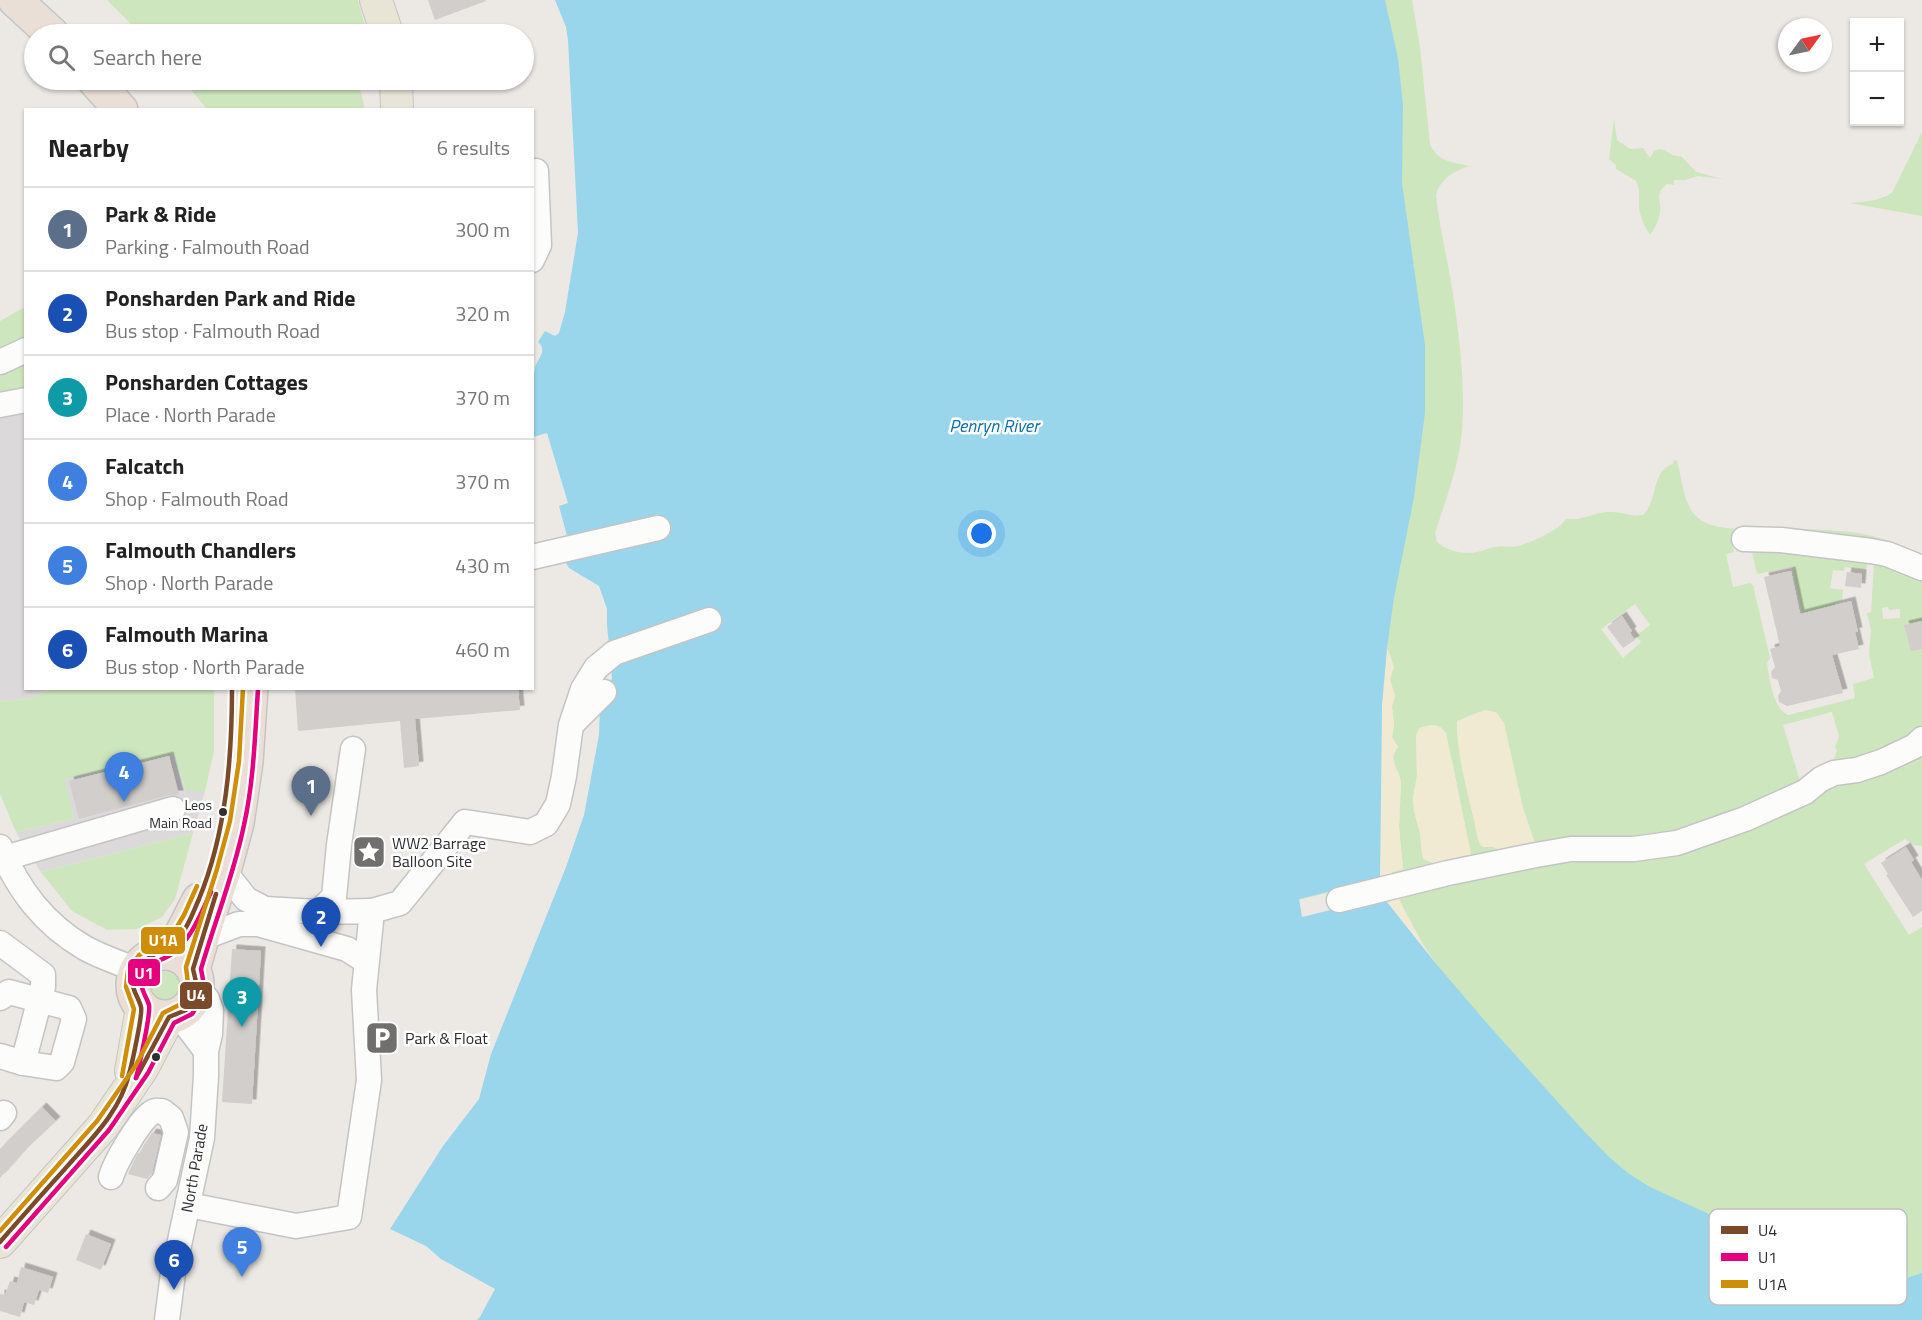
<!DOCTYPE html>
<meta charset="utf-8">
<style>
:root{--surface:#fff;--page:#f2f2f2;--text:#222;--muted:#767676;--line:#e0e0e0;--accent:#7c3aed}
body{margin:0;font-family:"Titillium Web",sans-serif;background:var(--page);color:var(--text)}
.controls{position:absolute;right:18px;top:18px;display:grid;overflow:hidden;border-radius:0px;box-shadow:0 2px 4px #0004}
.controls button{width:54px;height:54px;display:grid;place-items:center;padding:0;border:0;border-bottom:2px solid var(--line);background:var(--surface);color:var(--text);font:30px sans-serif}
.compass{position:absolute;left:1778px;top:18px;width:54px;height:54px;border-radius:50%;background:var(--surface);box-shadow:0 2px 4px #0004;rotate:57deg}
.you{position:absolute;left:982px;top:534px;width:21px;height:21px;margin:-15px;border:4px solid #fff;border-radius:50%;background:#1a73e8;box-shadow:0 0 0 9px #1a73e833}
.badge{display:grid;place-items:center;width:39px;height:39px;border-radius:50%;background:var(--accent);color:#fff;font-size:20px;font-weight:700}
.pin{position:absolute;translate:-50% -50px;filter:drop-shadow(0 2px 3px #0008)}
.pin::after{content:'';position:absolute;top:32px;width:21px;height:18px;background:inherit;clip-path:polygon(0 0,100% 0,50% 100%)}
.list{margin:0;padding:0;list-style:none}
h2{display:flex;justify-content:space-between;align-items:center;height:78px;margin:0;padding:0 24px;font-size:26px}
h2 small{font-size:20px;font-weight:400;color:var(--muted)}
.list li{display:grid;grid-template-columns:39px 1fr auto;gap:18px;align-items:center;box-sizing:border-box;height:84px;padding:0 24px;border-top:2px solid var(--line)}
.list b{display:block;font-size:22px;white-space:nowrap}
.list p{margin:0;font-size:20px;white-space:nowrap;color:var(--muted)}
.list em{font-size:20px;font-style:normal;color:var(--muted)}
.icon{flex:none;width:33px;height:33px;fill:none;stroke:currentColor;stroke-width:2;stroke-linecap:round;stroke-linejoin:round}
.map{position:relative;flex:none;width:1922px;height:1320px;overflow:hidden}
.search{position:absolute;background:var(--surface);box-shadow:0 2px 4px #0004;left:24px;top:24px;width:510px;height:66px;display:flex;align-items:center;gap:15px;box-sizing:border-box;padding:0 21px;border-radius:33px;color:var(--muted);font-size:22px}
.panel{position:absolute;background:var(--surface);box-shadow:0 2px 4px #0004;left:24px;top:108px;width:510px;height:582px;border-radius:0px}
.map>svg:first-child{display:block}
.industrial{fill:#dcd9db}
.green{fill:#cee6be;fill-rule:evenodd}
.sand{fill:#f0ead3}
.water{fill:#99d6ec}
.building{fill:#d1cecb;filter:url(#shadow)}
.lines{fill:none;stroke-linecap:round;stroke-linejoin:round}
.minor-casing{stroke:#c5c4c5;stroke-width:27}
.major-casing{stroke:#c6c5c4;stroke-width:34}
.highway-casing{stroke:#c6c5c4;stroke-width:36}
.minor{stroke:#fcfcfb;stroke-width:24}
.major{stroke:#e8e4d6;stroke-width:32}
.highway{stroke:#eadfd6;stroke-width:33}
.bus-1-casing{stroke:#fff;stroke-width:9}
.bus-2-casing{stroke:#fff;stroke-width:9}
.bus-3-casing{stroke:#fff;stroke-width:9}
.bus-1{stroke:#7a4b2a;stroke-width:4.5}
.bus-2{stroke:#e5007d;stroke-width:4.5}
.bus-3{stroke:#cf8e09;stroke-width:4.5}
.bus-dot{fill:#2e2e2e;stroke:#fff;stroke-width:2}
.labels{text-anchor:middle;stroke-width:5;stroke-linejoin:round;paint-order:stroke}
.bus-label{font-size:14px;fill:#2e2e2e;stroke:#fff;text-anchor:end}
.poi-label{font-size:16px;fill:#2e2e2e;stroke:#fff;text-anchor:start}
.street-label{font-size:16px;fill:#2e2e2e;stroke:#fff}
.water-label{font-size:18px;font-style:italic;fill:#0d6fa3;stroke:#fff}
.key{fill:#fff;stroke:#c0c0c0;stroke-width:1.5}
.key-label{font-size:16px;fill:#2e2e2e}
.line-badge{stroke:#fff;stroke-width:2}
.badge-label{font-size:16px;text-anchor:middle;font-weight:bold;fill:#fff}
</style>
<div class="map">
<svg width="1922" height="1320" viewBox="0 0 1922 1320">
<defs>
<filter id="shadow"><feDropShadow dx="4.5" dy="-4.5" stdDeviation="0" flood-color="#0004"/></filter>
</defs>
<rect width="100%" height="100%" fill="#ece8e4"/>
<g class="industrial">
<path d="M25 409 26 688 51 689 28 699 0 701V413Z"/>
<path d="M173 754 186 791H205L193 833 41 872 16 832 74 819 64 779Z"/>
</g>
<g class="green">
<path d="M107 0H358L367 34H141Z"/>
<path d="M786 0H1412L1420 47 1430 144C1437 162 1453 162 1470 166 1455 170 1440 179 1436 195 1439 223 1445 249 1450 276 1458 324 1466 383 1462 431 1459 465 1446 500 1435 533L1437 542C1447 551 1464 555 1477 552 1483 551 1488 548 1495 547 1502 545 1511 548 1518 546 1530 543 1560 530 1566 519 1581 521 1595 512 1609 512 1621 511 1632 517 1643 515 1658 502 1651 470 1673 464L1674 460 1677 461 1678 465C1683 482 1683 504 1697 517 1714 533 1751 528 1773 528 1799 529 1826 529 1852 532 1877 535 1900 545 1922 555V846L1914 845 1905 839 1864 864 1909 935 1922 927V1320H1613L1344 1053ZM1749 539 1757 574 1792 567 1805 626 1838 619 1835 603 1842 601 1843 590 1830 588 1833 570 1844 571 1845 567 1866 570 1867 564 1874 565 1871 612 1867 613 1871 630 1869 654 1874 678 1853 684 1855 698 1788 715C1772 708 1770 679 1767 663L1770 658 1753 585 1750 583 1733 587 1726 554 1734 552 1731 540ZM1635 604 1650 625 1636 636 1641 642 1623 658 1601 629ZM1888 607 1889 610 1900 609V618L1883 619 1882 608ZM1388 650 1392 661 1390 680 1395 696 1392 706 1394 725 1392 737 1398 747C1387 760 1399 768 1401 782L1399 827 1403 869 1392 872 1397 896 1429 955 1406 927 1302 917 1299 900 1380 879 1382 705ZM1479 712 1522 805 1536 846 1501 851 1478 839 1457 729 1464 718ZM1832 712 1839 736 1835 747 1837 751 1834 758 1836 763 1818 766 1810 776H1804L1800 781 1783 725ZM1416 735 1452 760 1468 842 1438 863 1422 855 1420 833 1414 811 1413 798 1417 776Z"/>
<path d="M183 80H358L365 109H207Z"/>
<path d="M1614 119 1617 140 1630 149 1643 148 1650 158 1654 151 1659 149 1664 150 1672 155 1682 157 1696 172 1723 179 1698 176 1685 180H1674V185L1667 184C1652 196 1664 201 1659 217 1658 223 1653 230 1650 235 1644 226 1638 213 1639 201 1639 193 1640 189 1636 181L1616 169V165L1609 159Z"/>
<path d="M1922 132V216L1849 203C1864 202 1878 201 1892 193Z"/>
<path d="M25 307V389L0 393V321Z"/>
<path d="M51 689H214V751L205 791H186L173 754 65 779 74 819 16 832 0 794V701L28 699Z"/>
<path d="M193 833 175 899 162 917 137 929 107 930 72 911 41 872Z"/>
<circle cx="165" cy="984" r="18"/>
</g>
<g class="sand">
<path d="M1387 648 1394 667 1390 680 1395 696 1392 706 1394 725 1392 737 1398 747C1386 760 1399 769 1401 782L1399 827 1403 869 1392 872V876C1400 909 1418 938 1437 965L1383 897 1380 879 1382 705Z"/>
<path d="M1485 710 1496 712 1504 723 1525 817 1536 846 1501 851 1494 847H1483L1480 845 1478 839C1471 802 1456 758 1457 721Z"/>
<path d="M1431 725C1438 725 1442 727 1446 733L1473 863 1435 864 1423 859 1420 833 1414 811 1413 798 1417 776 1416 735 1419 728Z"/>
</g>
<path class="water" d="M555 0H1385L1398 58 1403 105 1402 183 1425 345V413L1414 497 1394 598 1387 648 1382 705 1380 879 1299 899 1302 917 1383 897 1437 965 1492 1029 1583 1130 1609 1157 1628 1173 1648 1186 1722 1220 1822 1274 1887 1284 1922 1273V1320H477L480 1317 495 1289 441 1259 426 1246 390 1229 443 1146 479 1099 491 1054 566 867 584 815 599 735 600 707 612 678 607 625V609L599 586 569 568 563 558 570 547 559 506 568 503 547 433 533 437C533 414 530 389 535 368 538 357 548 351 538 342L545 331 555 336 559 333 565 312 578 233 568 40 566 27Z"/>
<g class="building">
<path d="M428 0H485L486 1 435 20Z"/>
<path d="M1791 571 1800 614 1851 601 1858 632H1855L1859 649 1832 655 1843 693 1787 706 1779 702 1778 696 1781 691 1778 680 1772 678 1771 672 1775 667 1770 649 1780 646 1764 577Z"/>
<path d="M1847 572 1862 574 1861 588 1845 586Z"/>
<path d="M1622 616 1632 631 1630 633 1635 640 1623 648 1607 627Z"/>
<path d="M1922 621V649L1911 651 1904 625Z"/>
<path d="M295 688H518L520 710 415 719 419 766 404 768 400 721 298 731Z"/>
<path d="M169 756 179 795H169L79 819 69 781Z"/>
<path d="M1906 847 1914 860 1911 862 1922 880V911L1913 917 1886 875 1888 874 1881 863Z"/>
<path d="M232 949 261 951 252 1104 222 1102Z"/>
<path d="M42 1107 56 1121 24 1151 0 1178V1149Z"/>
<path d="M152 1133 161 1135 152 1173 147 1179 128 1174 135 1159 138 1153 141 1154 143 1146Z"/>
<path d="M86 1234 111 1244 101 1270 76 1260Z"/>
<path d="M21 1267 53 1277 48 1293 39 1290 34 1305 24 1302 20 1317 0 1311V1294L5 1295 10 1281 17 1283Z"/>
</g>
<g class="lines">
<defs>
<g id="minor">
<path d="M532 260 539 245 536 171"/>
<path d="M0 362 26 350"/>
<path d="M0 405 26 400"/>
<path d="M1744 539 1781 540 1871 551 1887 554 1922 568"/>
<path d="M532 557 658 528"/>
<path d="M575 721 604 692"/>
<path d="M0 847C19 891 44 924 85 948 101 957 120 963 137 970"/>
<path d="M5 858 173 809"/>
<path d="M1339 900 1448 873 1536 855 1571 849H1634L1677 843 1745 819 1805 792 1821 779 1834 773 1857 770 1881 762 1915 746 1922 739"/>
<path d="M372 911 400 903 465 822 530 832 546 824 558 804 564 776 571 725 583 689 596 668 614 653 709 620"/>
<path d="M318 912 334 897 339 845 353 749"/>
<path d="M202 938 239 924H258L347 949 366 961"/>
<path d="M0 943 43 975V987L23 1063"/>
<path d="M0 998 9 992 69 1008 74 1019 62 1062 56 1068 23 1063 0 1056"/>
<path d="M178 1014 206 1051"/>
<path d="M0 1118 4 1113"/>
<path d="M111 1177C115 1163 141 1117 153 1112 156 1110 158 1111 162 1111L171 1118 176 1132 165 1180 158 1188"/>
<path d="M188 1203 199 1207 296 1226 349 1217 369 1080 364 990 372 911 318 912 265 909 246 899 224 871"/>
<path d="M167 1320 173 1273 202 1138 206 1076V1051L210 1034 211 1010 207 999 197 986"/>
</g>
<g id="major">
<path d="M376 0 387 34"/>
<path d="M396 80 397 110"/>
<path d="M131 1071 142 1008"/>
<path d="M0 1242 103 1126 142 1069 169 1017"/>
</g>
<g id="highway">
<path d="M15 0 52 34"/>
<path d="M94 80 121 110"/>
<circle cx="165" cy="985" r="32"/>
<path d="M160 953 181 935 199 900"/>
<path d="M193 969 207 921 224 871 237 823 246 762 251 688"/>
</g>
</defs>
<use href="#minor" class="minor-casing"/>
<use href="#major" class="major-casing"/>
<use href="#highway" class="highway-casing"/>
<use href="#minor" class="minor"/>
<use href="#major" class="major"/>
<use href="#highway" class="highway"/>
<defs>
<g id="bus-1">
<path d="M136 1078 169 1017 186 1010 196 995 197 986 193 969 216 894"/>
<path d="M0 1242C21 1218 42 1194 64 1170 89 1141 120 1113 129 1074 132 1064 143 1013 141 1007 138 995 128 986 135 973 145 954 171 949 183 932 190 922 194 910 199 899 226 833 232 759 232 688"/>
</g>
<g id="bus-2">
<path d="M136 1078C139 1067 151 1013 149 1005 146 995 138 987 143 975 147 962 162 961 172 954 192 938 200 915 211 892"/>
<path d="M6 1247 109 1130 148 1073 174 1023 192 1014 203 997 204 985 201 969C215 921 234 874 244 825 254 780 255 734 258 689"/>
</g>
<g id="bus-3">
<path d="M122 1076 134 1009 126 987 128 970 139 955 158 945 175 930 184 915 197 886"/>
<path d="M0 1231 97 1121 136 1065 163 1013 181 1004 189 992 186 967 217 869 230 821 239 761 243 688"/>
</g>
</defs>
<use href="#bus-1" class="bus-1-casing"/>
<use href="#bus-2" class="bus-2-casing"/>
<use href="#bus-3" class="bus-3-casing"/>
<use href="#bus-1" class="bus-1"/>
<use href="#bus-2" class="bus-2"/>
<use href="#bus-3" class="bus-3"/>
</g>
<defs>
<symbol id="sight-square" viewBox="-11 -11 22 22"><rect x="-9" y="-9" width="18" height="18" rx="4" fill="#706f6e" stroke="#fff"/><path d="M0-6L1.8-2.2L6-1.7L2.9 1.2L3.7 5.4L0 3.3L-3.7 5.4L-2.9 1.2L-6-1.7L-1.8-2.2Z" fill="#fff"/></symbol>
<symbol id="parking-square" viewBox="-11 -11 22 22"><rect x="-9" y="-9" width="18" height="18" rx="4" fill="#706f6e" stroke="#fff"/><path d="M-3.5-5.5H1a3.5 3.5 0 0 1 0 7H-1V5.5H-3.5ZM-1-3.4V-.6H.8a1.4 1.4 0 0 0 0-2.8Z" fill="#fff"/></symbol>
</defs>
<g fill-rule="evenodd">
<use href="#sight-square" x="350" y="833" width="38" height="38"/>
<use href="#parking-square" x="363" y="1019" width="38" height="38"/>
</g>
<g class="bus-dot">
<circle cx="223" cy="812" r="5"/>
<circle cx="156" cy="1057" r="5"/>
</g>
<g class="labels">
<g class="bus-label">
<text x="212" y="810">Leos<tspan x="212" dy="18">Main Road</tspan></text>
</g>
<g class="poi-label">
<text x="392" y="849">WW2 Barrage<tspan x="392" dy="18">Balloon Site</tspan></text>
<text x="405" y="1044">Park &amp; Float</text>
</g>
<g class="street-label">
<text transform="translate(194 1168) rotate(-80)" y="6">North Parade</text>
</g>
<g class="water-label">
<text x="994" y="432">Penryn River</text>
</g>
</g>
<rect x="1709" y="1209" width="198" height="96" rx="9" class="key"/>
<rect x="1721" y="1226" width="27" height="8" fill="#7a4b2a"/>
<rect x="1721" y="1253" width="27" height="8" fill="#e5007d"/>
<rect x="1721" y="1280" width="27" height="8" fill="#cf8e09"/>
<g class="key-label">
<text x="1758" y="1236">U4</text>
<text x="1758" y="1263">U1</text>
<text x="1758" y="1290">U1A</text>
</g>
<g class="line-badge">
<rect x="140" y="926" width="46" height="29" rx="6" fill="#cf8e09"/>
<rect x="127" y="958" width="34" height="29" rx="6" fill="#e5007d"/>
<rect x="179" y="981" width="34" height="29" rx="6" fill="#7a4b2a"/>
</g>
<g class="badge-label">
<text x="163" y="946">U1A</text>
<text x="144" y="979">U1</text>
<text x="196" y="1001">U4</text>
</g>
</svg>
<div class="controls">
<button>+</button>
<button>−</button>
</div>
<svg class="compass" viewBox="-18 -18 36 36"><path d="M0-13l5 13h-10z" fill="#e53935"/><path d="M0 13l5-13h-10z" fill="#767676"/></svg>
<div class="you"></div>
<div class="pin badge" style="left:311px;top:816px;background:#5c6f8a">1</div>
<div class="pin badge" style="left:321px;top:947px;background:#1a4fb4">2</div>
<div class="pin badge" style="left:242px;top:1027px;background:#0f9aa8">3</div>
<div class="pin badge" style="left:124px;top:802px;background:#3f7fe0">4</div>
<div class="pin badge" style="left:242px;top:1277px;background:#3f7fe0">5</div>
<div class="pin badge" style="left:174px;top:1290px;background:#1a4fb4">6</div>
<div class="search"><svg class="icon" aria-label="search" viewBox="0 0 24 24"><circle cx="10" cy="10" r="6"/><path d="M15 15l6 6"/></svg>Search here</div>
<section class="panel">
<h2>Nearby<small>6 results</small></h2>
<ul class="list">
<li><span class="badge" style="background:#5c6f8a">1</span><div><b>Park &amp; Ride</b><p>Parking · Falmouth Road</p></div><em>300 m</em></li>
<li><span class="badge" style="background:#1a4fb4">2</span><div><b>Ponsharden Park and Ride</b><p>Bus stop · Falmouth Road</p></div><em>320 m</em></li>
<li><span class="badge" style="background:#0f9aa8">3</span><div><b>Ponsharden Cottages</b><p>Place · North Parade</p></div><em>370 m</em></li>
<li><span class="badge" style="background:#3f7fe0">4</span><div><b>Falcatch</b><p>Shop · Falmouth Road</p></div><em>370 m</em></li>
<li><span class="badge" style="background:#3f7fe0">5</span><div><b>Falmouth Chandlers</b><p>Shop · North Parade</p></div><em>430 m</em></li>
<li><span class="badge" style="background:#1a4fb4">6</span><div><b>Falmouth Marina</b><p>Bus stop · North Parade</p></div><em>460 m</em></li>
</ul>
</section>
</div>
